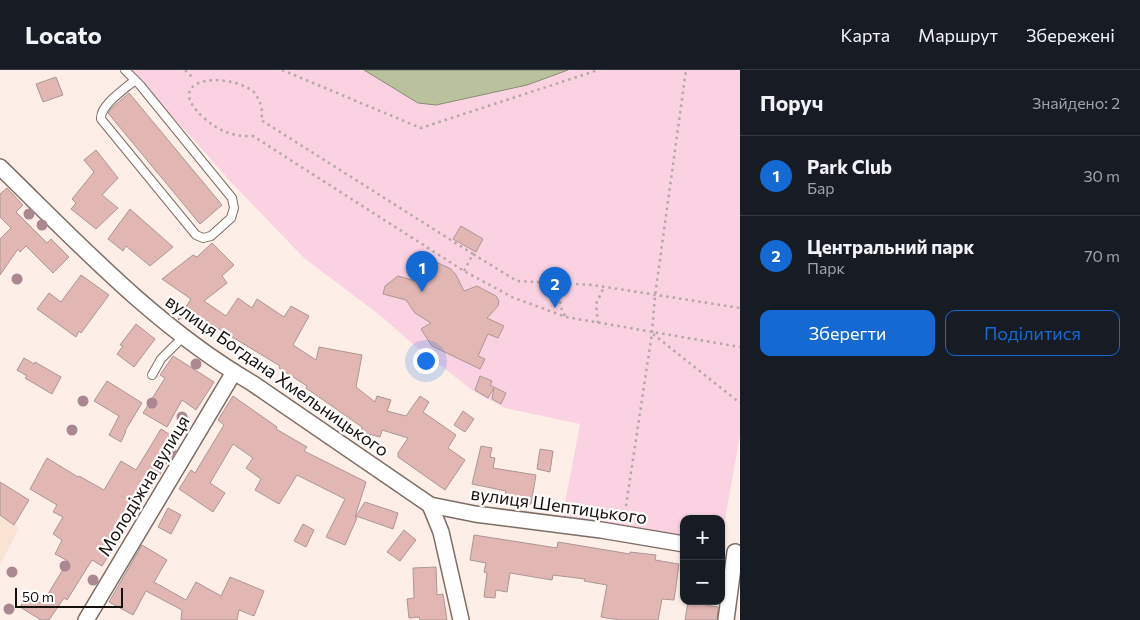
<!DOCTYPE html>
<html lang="uk">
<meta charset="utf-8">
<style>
:root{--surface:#171b24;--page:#242831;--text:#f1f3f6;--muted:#9ea1a6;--line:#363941;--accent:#1469d2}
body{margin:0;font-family:Commissioner,sans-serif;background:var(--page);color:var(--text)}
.controls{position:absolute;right:15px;bottom:15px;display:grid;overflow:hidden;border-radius:10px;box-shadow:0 1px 4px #0004}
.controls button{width:45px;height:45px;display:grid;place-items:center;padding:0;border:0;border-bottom:1px solid var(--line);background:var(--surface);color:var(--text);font:25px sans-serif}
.scale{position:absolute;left:15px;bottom:12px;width:108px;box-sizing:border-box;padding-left:5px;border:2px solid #16110d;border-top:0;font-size:14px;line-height:18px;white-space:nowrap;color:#16110d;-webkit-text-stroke:4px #fff;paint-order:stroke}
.you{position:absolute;left:425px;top:290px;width:18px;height:18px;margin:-12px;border:4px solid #fff;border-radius:50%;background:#1a73e8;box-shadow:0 0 0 8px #1a73e833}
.badge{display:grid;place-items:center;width:32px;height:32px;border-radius:50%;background:var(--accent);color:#fff;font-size:16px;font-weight:700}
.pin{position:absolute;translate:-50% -41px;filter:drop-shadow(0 1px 2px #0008)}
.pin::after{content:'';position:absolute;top:26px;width:18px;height:15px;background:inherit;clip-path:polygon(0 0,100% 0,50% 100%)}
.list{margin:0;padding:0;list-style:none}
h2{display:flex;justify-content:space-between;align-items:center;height:65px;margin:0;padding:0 20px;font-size:21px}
h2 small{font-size:16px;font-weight:400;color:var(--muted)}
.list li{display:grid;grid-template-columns:32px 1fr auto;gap:15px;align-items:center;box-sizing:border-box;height:80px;padding:0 20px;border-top:1px solid var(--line)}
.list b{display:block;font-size:19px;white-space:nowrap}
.list p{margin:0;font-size:16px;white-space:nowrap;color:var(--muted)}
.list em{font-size:16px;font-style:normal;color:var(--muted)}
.actions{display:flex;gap:10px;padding:15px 20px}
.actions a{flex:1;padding:11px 0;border:1px solid var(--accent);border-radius:10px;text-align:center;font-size:18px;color:var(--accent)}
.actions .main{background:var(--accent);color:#fff}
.map{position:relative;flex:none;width:740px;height:550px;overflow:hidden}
header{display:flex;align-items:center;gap:30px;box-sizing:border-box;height:70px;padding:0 25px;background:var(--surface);border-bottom:1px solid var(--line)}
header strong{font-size:24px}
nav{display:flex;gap:28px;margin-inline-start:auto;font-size:18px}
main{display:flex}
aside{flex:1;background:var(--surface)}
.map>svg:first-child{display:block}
.built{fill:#fbe3d4}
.green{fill:#fad2e2}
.water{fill:#b9c19d;stroke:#888c72}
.building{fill:#e1b6b3;stroke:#aa9796}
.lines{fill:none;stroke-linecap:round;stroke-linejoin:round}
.service-casing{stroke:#7d6e65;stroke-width:10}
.minor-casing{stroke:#7d6e65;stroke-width:18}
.path{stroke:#b4a9a3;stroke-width:2.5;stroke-dasharray:2.5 4;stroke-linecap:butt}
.service{stroke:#fff;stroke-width:8}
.minor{stroke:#fff;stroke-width:15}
.tree{fill:#aa8791}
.labels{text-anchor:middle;stroke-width:4.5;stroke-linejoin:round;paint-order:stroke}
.street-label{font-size:18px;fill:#16110d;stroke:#fff}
</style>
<header>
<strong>Locato</strong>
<nav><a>Карта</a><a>Маршрут</a><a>Збережені</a></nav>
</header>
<main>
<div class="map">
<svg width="740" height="550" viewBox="0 0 740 550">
<rect width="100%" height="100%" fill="#fdefe7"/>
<path class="built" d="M0 412 29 430 14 454 19 458 0 495Z"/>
<path class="green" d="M128 0H364L418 33 436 35 527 15 568 0H740V365L721 472V449H684V469L562 448 580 354 505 338 476 323 414 275 381 246 304 188 230 111 193 69Z"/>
<path class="water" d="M364 0H568L527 15 436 35 418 33Z"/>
<g class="building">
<path d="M56 7 63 25 43 32 36 14Z"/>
<path d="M129 23 222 135 200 154 108 43 112 38Z"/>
<path d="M96 80 118 108 102 125 118 138 96 159 71 139 76 133 72 129 94 102 84 90Z"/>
<path d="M7 118 23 135 16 142 47 173 51 169 69 187 53 203 26 176 20 182 18 179 0 205V169L11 158 0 147V124Z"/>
<path d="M130 139 173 177 150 196 126 176 123 181 108 169Z"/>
<path d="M461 156 483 169 476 182 453 169Z"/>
<path d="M212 173 234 195 222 206 227 213 204 231 226 246 238 228 252 238 257 229 284 247 291 236 309 246 293 275 316 290 319 277 362 285 356 317 375 332 377 326 391 330 387 341 406 346 420 326 429 332 423 342 456 365 448 378 465 390 445 420 398 387V383L408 368 382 360 380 367 361 362 362 357 306 318 307 316 279 298 280 296 214 256 211 261 185 245 179 250 178 249 191 229 162 209 193 185 197 187Z"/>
<path d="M422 187 425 193 436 192 451 199 456 205 464 221 477 216 496 226 499 231 498 236 487 248 504 256 498 268 488 264 478 286 485 289 480 299 432 276 421 259 431 253 415 243 406 230 383 224 385 216 398 206 419 212 410 193Z"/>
<path d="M81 205 109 225 81 263 79 261 76 267 37 239 49 223 61 232Z"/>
<path d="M136 254 155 269 134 297 117 284 123 276 120 275Z"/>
<path d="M173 286 214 312 196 340 182 330 167 357 143 343 165 308 160 305Z"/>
<path d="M24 288 34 294 35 292 61 307 52 324 25 308 27 306 17 300Z"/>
<path d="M480 306 492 311 490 315 506 323 501 334 492 329 494 318 488 328 475 320Z"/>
<path d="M107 311 142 333 125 361H126L121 372 109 365 119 346 94 331Z"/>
<path d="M233 326 277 357 276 359 307 377 304 381 366 412 355 447 357 448 345 475 326 467 345 429 297 405 279 434 255 420 261 409 246 398 253 388 233 374 210 413 225 423 213 442 179 419 191 400 195 403 224 355 218 350Z"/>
<path d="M463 341 474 349 465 362 454 355Z"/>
<path d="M161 359 175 368 163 388 168 391 148 424 145 423 141 431 138 429 117 468 119 469 102 496 92 490 67 530 64 528 49 550H41L20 537 28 525 42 534 68 491 55 484 62 470 53 464 63 447 53 442 57 435 30 419 47 388 78 407 79 406 104 420 121 391 136 400Z"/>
<path d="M481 376 492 378 490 387 495 388 493 398 536 405 531 434 505 430 506 421 472 414Z"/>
<path d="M540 379 553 381 550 402 537 399Z"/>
<path d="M0 412 29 430 14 455 0 445Z"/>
<path d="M365 432 398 443 393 459 356 446Z"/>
<path d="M168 438 181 445 171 464 158 457Z"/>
<path d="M303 454 314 460 306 477 294 471Z"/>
<path d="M404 460 416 470 400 491 387 482Z"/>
<path d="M474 465 557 478 558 472 630 484V482L656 485 655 490 679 494 674 530 662 529 658 550H619L601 547 607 515 584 511 585 509 553 505 552 510 510 503 507 522 496 520 495 528 484 527 487 503 484 502 486 493 470 490Z"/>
<path d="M142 475 167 490 154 512 186 530 196 512 221 526 230 507 264 521 254 546 239 540 237 550H181L182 540 146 521 133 545 109 532Z"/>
<path d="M436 497 437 525 443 524 447 550H420L419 547 409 548 407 529 414 528 413 498Z"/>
<path d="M688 532 718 537 717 550H685Z"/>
</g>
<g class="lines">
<defs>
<g id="service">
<path d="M125 0 140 15 232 128 234 138 231 148 211 166 203 168 196 165 101 49C100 35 125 19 135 10"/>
<path d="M152 305 161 289 184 266"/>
</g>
<g id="minor">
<path d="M0 97C79 174 156 257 252 313L430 435 441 462 461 550"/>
<path d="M430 435 475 444 601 460 684 474"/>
<path d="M86 550 234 302"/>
<path d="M726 550 735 482"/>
</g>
</defs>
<use href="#service" class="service-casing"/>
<use href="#minor" class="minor-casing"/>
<g class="path">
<path d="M185 0 194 9"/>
<path d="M282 0 421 58 598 0"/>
<path d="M473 184 261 50C264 39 260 30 253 21 221 0 161 10 204 48 219 61 233 67 253 66L464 201 512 227 566 247 740 277"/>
<path d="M464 201 473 184 517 211 593 215 740 238"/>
<path d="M565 246C558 234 558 223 568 213"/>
<path d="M598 253 596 234 604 217"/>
<path d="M653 264 740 333"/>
<path d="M624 449 652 263 655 226 686 0"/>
</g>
<use href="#service" class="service"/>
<use href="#minor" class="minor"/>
</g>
<g class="tree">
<circle cx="29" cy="144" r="5.5"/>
<circle cx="42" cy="155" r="5.5"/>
<circle cx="17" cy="209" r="5.5"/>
<circle cx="196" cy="294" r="5.5"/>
<circle cx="83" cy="331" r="5.5"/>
<circle cx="152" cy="333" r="5.5"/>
<circle cx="182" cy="347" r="5.5"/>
<circle cx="72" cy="360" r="5.5"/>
<circle cx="171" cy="382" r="5.5"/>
<circle cx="65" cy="496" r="5.5"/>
<circle cx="12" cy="502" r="5.5"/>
<circle cx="93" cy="510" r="5.5"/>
<circle cx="9" cy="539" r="5.5"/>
</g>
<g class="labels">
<g class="street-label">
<text transform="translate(277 306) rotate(35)" y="6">вулиця Богдана Хмельницького</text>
<text transform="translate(144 416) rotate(-59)" y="6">Молодіжна вулиця</text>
<text transform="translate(559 436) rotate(8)" y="6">вулиця Шептицького</text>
</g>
</g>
</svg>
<div class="controls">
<button>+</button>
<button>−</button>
</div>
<div class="scale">50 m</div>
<div class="you"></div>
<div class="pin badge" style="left:422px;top:222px">1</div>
<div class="pin badge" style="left:555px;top:238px">2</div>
</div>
<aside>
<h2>Поруч<small>Знайдено: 2</small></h2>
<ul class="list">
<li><span class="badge">1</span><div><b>Park Club</b><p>Бар</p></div><em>30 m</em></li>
<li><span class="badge">2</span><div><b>Центральний парк</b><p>Парк</p></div><em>70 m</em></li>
</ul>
<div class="actions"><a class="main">Зберегти</a><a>Поділитися</a></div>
</aside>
</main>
